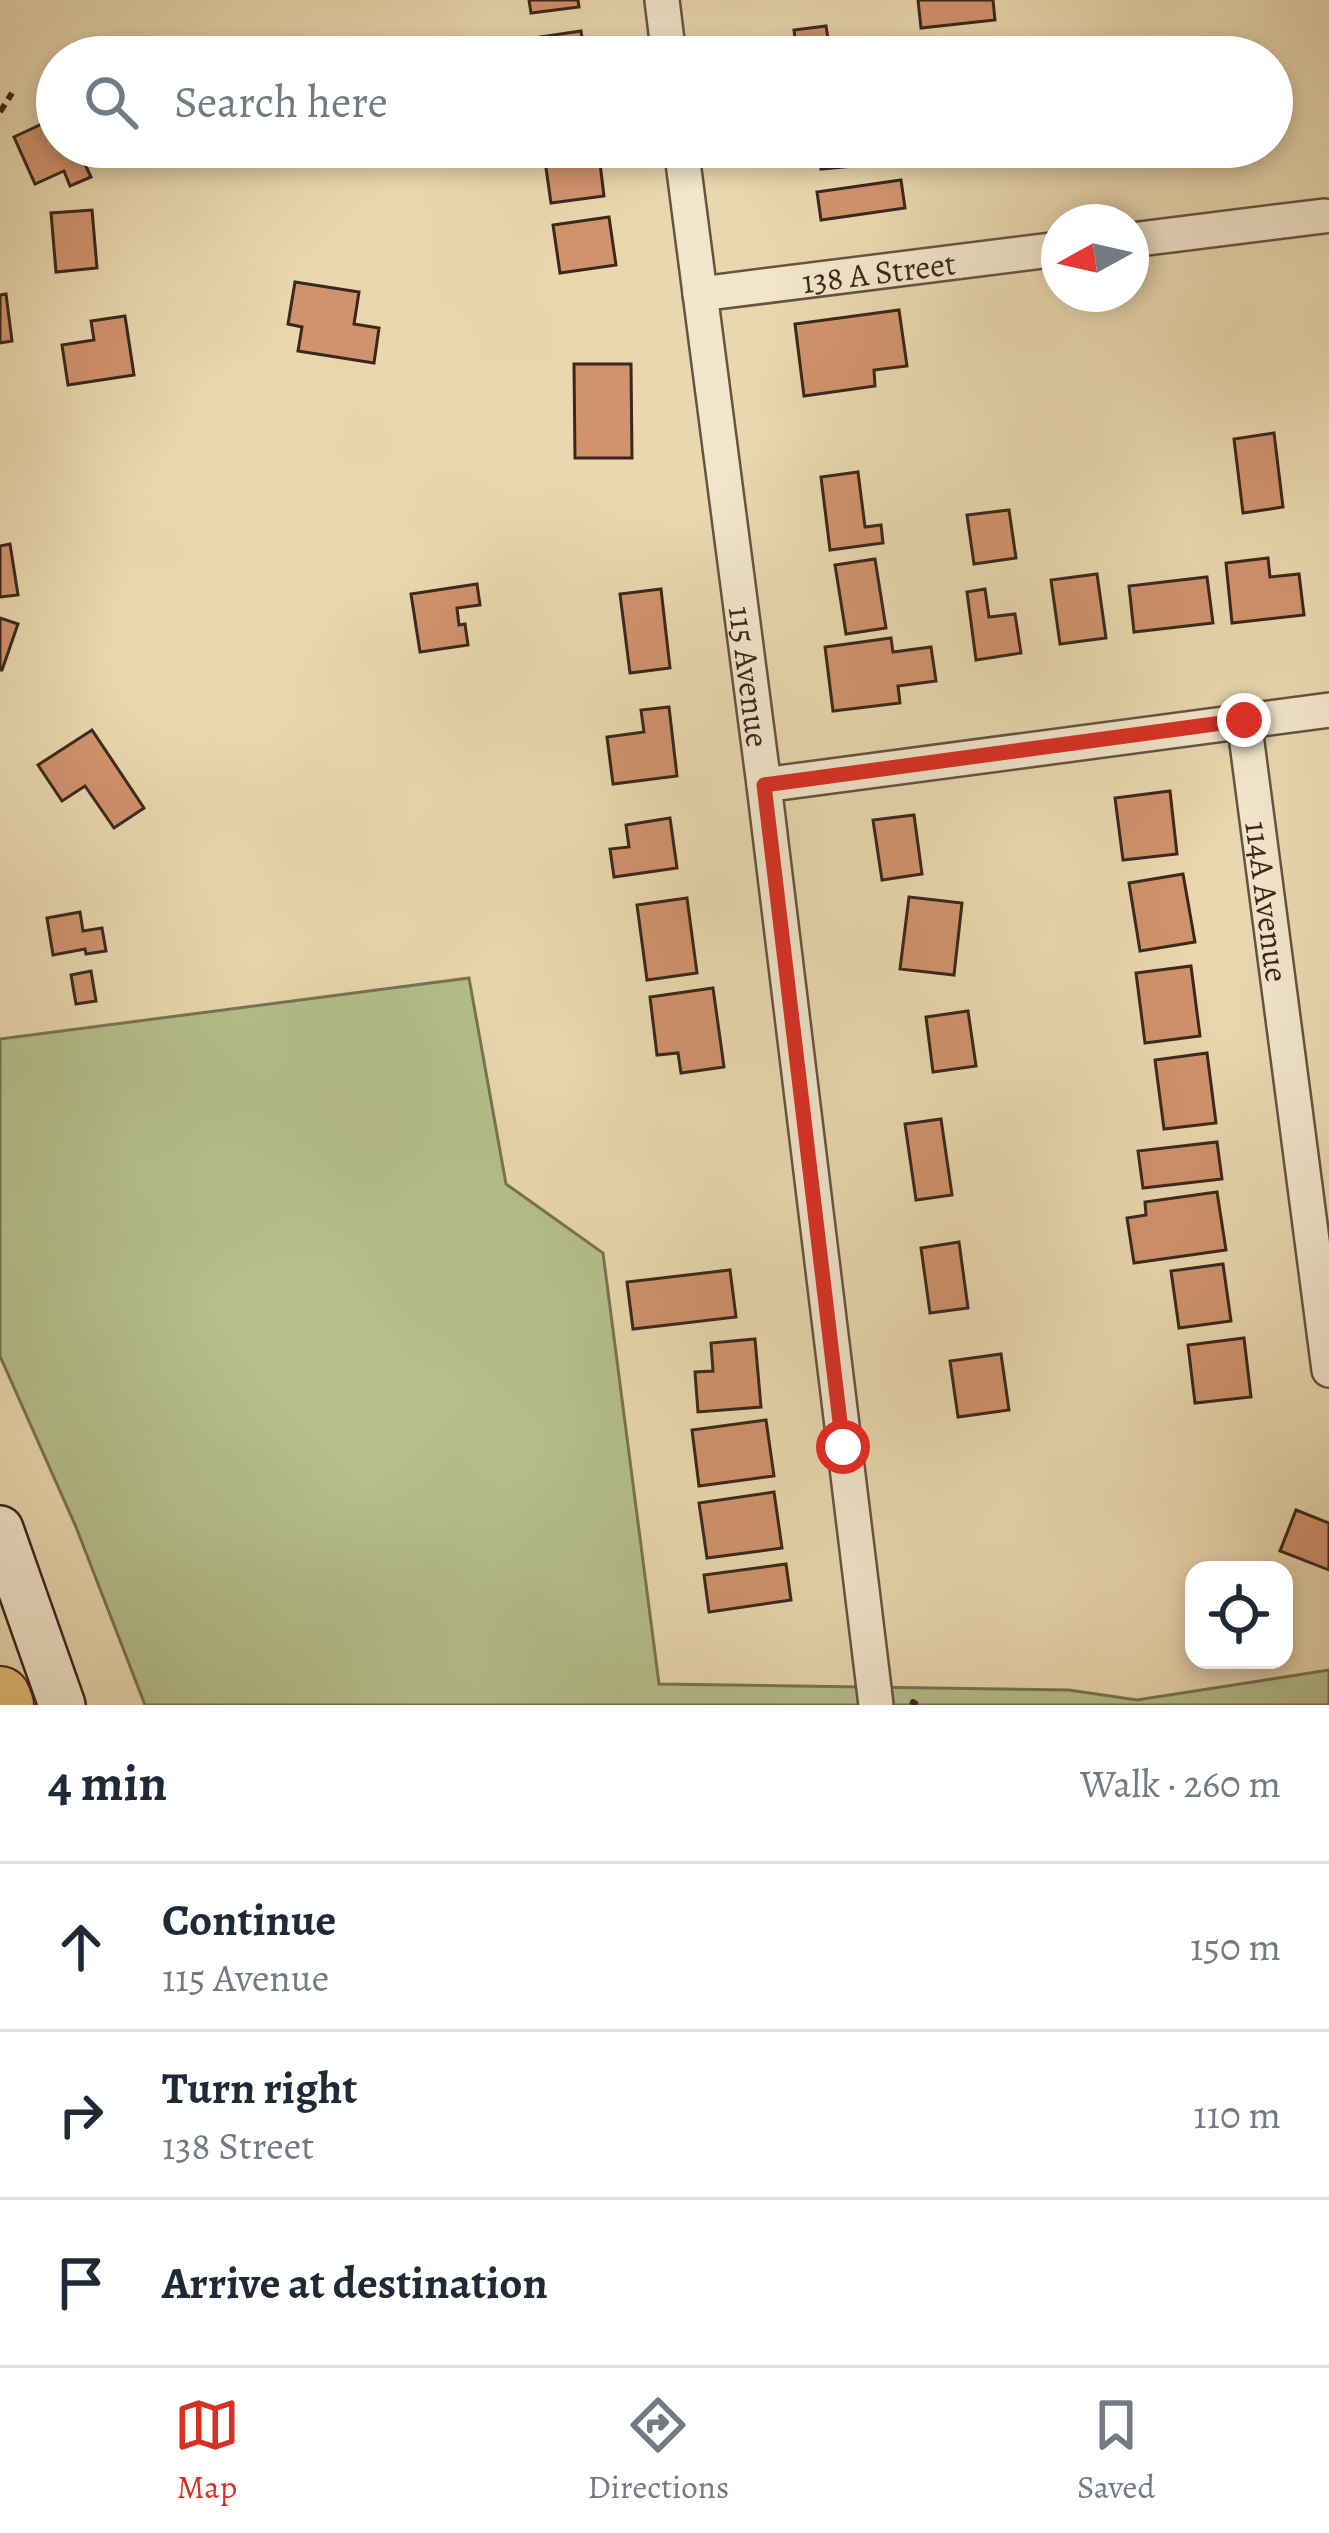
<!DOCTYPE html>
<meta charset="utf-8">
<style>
:root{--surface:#fff;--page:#f2f2f3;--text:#1f2937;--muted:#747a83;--line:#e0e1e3;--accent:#d93025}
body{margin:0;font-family:Alegreya,serif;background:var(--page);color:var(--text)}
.controls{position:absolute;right:36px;bottom:36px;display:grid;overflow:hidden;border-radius:24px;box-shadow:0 6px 18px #0003}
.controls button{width:108px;height:108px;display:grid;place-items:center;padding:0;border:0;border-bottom:3px solid var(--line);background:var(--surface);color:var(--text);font:60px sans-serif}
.compass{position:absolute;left:1041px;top:204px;width:108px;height:108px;border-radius:50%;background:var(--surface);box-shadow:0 6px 18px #0003;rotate:262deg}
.stop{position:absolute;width:36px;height:36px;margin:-27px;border:9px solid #d93025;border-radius:50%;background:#fff}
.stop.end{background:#d93025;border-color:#fff;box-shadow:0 3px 12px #0008}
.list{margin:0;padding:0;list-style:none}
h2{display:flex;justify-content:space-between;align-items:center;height:156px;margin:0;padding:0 48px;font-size:51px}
h2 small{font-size:39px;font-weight:400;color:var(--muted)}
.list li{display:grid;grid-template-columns:78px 1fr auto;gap:36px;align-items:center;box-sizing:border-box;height:168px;padding:0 48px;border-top:3px solid var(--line)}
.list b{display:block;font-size:45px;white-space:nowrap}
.list p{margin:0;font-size:39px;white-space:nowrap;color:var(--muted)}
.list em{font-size:39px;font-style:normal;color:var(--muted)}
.icon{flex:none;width:66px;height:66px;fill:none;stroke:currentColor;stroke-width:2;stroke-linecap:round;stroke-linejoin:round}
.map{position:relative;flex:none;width:1329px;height:1705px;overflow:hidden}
.search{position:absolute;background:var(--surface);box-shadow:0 6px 18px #0003;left:36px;right:36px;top:36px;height:132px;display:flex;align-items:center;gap:30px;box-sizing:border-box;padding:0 42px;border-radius:66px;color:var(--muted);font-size:45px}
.sheet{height:660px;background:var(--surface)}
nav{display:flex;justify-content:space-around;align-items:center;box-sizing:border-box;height:168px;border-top:3px solid var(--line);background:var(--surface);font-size:33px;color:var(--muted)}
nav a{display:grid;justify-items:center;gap:6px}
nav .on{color:var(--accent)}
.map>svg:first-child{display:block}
.green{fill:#b4bf8c;stroke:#787354;stroke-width:3}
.building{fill:#d0936e;stroke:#3b271c;stroke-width:3}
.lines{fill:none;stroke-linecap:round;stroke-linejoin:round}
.street-casing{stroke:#665341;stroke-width:38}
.secondary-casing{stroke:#3b271c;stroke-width:50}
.highway-casing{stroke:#3b271c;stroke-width:64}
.path{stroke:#3b271c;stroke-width:6;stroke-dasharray:9 6;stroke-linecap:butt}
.street{stroke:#f1e5cb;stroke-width:33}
.secondary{stroke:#f1e5cb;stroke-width:45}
.highway{stroke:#e4bc78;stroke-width:60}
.route{stroke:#d93025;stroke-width:15}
.labels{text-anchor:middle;stroke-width:9;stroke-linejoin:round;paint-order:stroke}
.street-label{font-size:33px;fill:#3b271c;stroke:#f1e5cb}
</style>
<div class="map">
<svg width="1329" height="1705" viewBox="0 0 1329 1705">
<rect width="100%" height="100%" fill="#e9d7af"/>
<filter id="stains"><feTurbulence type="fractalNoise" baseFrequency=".00167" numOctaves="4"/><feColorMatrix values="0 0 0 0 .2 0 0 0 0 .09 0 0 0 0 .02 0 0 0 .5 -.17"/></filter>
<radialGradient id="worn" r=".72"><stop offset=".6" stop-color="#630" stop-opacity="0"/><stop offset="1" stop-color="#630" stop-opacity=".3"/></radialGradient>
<path class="green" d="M469 978 506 1184 603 1253 659 1684 1069 1690 1137 1700 1329 1670V1705H145L76 1527 0 1356V1039Z"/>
<g class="building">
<path d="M529 0H578L579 7 531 13Z"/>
<path d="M918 0H993L995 20 921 28Z"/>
<path d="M826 26 831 57H785L784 48 796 47 794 30Z"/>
<path d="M581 31 585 57H542L540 37Z"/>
<path d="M57 117V147H77L91 177 70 186 64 171 35 184 14 137Z"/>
<path d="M543 147H598L604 196 551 203Z"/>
<path d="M819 147H865L866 165 821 169Z"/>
<path d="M901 180 905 208 821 220 817 192Z"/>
<path d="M92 210 97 268 56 272 51 213Z"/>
<path d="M609 217 616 265 560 273 553 225Z"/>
<path d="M295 282 359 292 354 324 379 328 374 363 298 351 302 327 288 324Z"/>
<path d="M6 294 12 341 0 343V295Z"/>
<path d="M899 310 907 366 874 370 875 386 804 396 795 324Z"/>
<path d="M125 316 134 375 68 385 62 345 94 340 91 321Z"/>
<path d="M574 364H631L632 458H575Z"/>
<path d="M1274 433 1283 507 1243 513 1234 439Z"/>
<path d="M858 472 865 527 881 525 883 543 830 550 821 477Z"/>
<path d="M1009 510 1016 558 974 564 967 515Z"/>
<path d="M10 544 18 595 0 597V546Z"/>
<path d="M1268 558 1270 577 1299 574 1304 615 1232 623 1226 563Z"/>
<path d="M875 559 886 628 846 634 835 565Z"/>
<path d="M1097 574 1106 638 1060 644 1051 580Z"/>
<path d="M1207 577 1213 623 1134 632 1129 586Z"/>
<path d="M477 584 480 605 457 608 459 625 465 624 468 645 420 652 411 594Z"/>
<path d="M661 589 670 668 630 673 620 594Z"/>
<path d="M985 589 989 617 1015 614 1021 653 976 660 967 592Z"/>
<path d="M0 618 18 624 2 670H0Z"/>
<path d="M891 638 893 652 931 647 936 681 898 686 900 703 833 711 825 647Z"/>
<path d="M669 707 677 776 613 784 607 737 644 732 641 710Z"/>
<path d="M92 730 144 808 114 828 85 786 62 801 38 765Z"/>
<path d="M1170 791 1177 854 1123 860 1115 798Z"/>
<path d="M914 815 922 874 882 880 873 820Z"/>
<path d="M670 818 677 868 614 877 610 849 629 847 626 825Z"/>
<path d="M1183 874 1195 942 1140 951 1129 883Z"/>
<path d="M909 897 962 903 954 975 900 969Z"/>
<path d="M687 898 697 973 647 980 637 905Z"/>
<path d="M80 912 83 931 102 928 106 951 86 954 85 949 53 955 47 918Z"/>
<path d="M1191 966 1200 1036 1145 1043 1136 973Z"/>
<path d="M91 971 96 1001 76 1004 71 975Z"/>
<path d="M713 988 724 1067 681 1073 678 1053 657 1055 650 997Z"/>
<path d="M968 1011 976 1066 933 1072 926 1017Z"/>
<path d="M1207 1053 1216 1123 1164 1129 1155 1060Z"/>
<path d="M941 1119 952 1195 916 1200 905 1124Z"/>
<path d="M1217 1142 1222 1179 1143 1188 1138 1151Z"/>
<path d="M1217 1192 1226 1250 1134 1263 1127 1218 1146 1215 1145 1202Z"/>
<path d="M959 1242 968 1308 930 1313 921 1248Z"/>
<path d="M1223 1264 1231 1321 1179 1328 1171 1271Z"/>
<path d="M730 1270 736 1317 633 1329 627 1282Z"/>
<path d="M1244 1338 1251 1397 1195 1403 1188 1345Z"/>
<path d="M755 1339 761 1407 698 1412 695 1372 713 1371 711 1343Z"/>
<path d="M1001 1354 1009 1410 958 1417 950 1361Z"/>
<path d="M766 1420 774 1476 699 1486 692 1430Z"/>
<path d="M774 1492 782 1548 707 1558 699 1503Z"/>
<path d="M1296 1510 1329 1523V1570L1280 1551Z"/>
<path d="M786 1564 791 1600 709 1612 704 1575Z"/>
</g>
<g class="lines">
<defs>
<g id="street">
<path d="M662 0 669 57"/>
<path id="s1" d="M681 147 764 785 876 1705"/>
<path d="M1131 240 1324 216"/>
<path id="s2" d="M700 294 1059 249"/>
<path id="s3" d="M1244 720 1329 1370"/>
<path d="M764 785 1329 710"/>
</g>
<path id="secondary" d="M0 1529 62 1705"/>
<path id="highway" d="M0 1697 3 1705"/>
</defs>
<use href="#street" class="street-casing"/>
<use href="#secondary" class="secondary-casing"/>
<use href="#highway" class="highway-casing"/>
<g class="path">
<path d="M0 112 12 93"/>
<path d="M912 1705 913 1702 917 1705"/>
</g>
<use href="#street" class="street"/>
<use href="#secondary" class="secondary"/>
<use href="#highway" class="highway"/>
</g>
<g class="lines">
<path class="route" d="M843 1447 764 785 1244 720"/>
</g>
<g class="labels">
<g class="street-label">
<text dy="12" stroke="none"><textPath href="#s2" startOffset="180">138 A Street</textPath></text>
<text dy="12" stroke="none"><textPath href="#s1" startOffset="534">115 Avenue</textPath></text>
<text dy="12" stroke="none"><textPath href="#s3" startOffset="183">114A Avenue</textPath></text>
</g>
</g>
<rect width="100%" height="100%" filter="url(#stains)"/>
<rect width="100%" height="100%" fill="url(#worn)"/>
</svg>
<div class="controls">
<button><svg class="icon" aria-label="locate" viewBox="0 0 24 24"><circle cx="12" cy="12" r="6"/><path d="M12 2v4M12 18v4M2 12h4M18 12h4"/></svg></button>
</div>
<svg class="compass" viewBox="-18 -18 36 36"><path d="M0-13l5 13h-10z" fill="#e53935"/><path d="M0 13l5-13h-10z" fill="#747a83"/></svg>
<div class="stop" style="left:843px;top:1447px"></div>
<div class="stop end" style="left:1244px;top:720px"></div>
<div class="search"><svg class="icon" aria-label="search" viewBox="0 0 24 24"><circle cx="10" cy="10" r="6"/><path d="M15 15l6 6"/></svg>Search here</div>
</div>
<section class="sheet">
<h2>4 min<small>Walk · 260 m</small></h2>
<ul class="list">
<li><svg class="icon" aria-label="ahead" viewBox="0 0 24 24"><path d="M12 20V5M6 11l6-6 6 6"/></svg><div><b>Continue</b><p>115 Avenue</p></div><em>150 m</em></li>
<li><svg class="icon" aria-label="right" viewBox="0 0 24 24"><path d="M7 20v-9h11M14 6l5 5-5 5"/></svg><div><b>Turn right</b><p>138 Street</p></div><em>110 m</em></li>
<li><svg class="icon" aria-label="arrive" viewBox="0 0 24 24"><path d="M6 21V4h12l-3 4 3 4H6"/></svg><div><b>Arrive at destination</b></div></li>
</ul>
</section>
<nav>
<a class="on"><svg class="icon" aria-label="map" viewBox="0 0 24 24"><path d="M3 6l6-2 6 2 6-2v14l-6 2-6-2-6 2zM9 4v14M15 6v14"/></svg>Map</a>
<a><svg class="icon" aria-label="directions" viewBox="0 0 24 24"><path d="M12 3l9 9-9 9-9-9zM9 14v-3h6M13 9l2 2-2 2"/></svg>Directions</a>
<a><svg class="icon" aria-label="saved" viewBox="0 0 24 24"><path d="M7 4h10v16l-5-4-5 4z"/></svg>Saved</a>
</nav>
